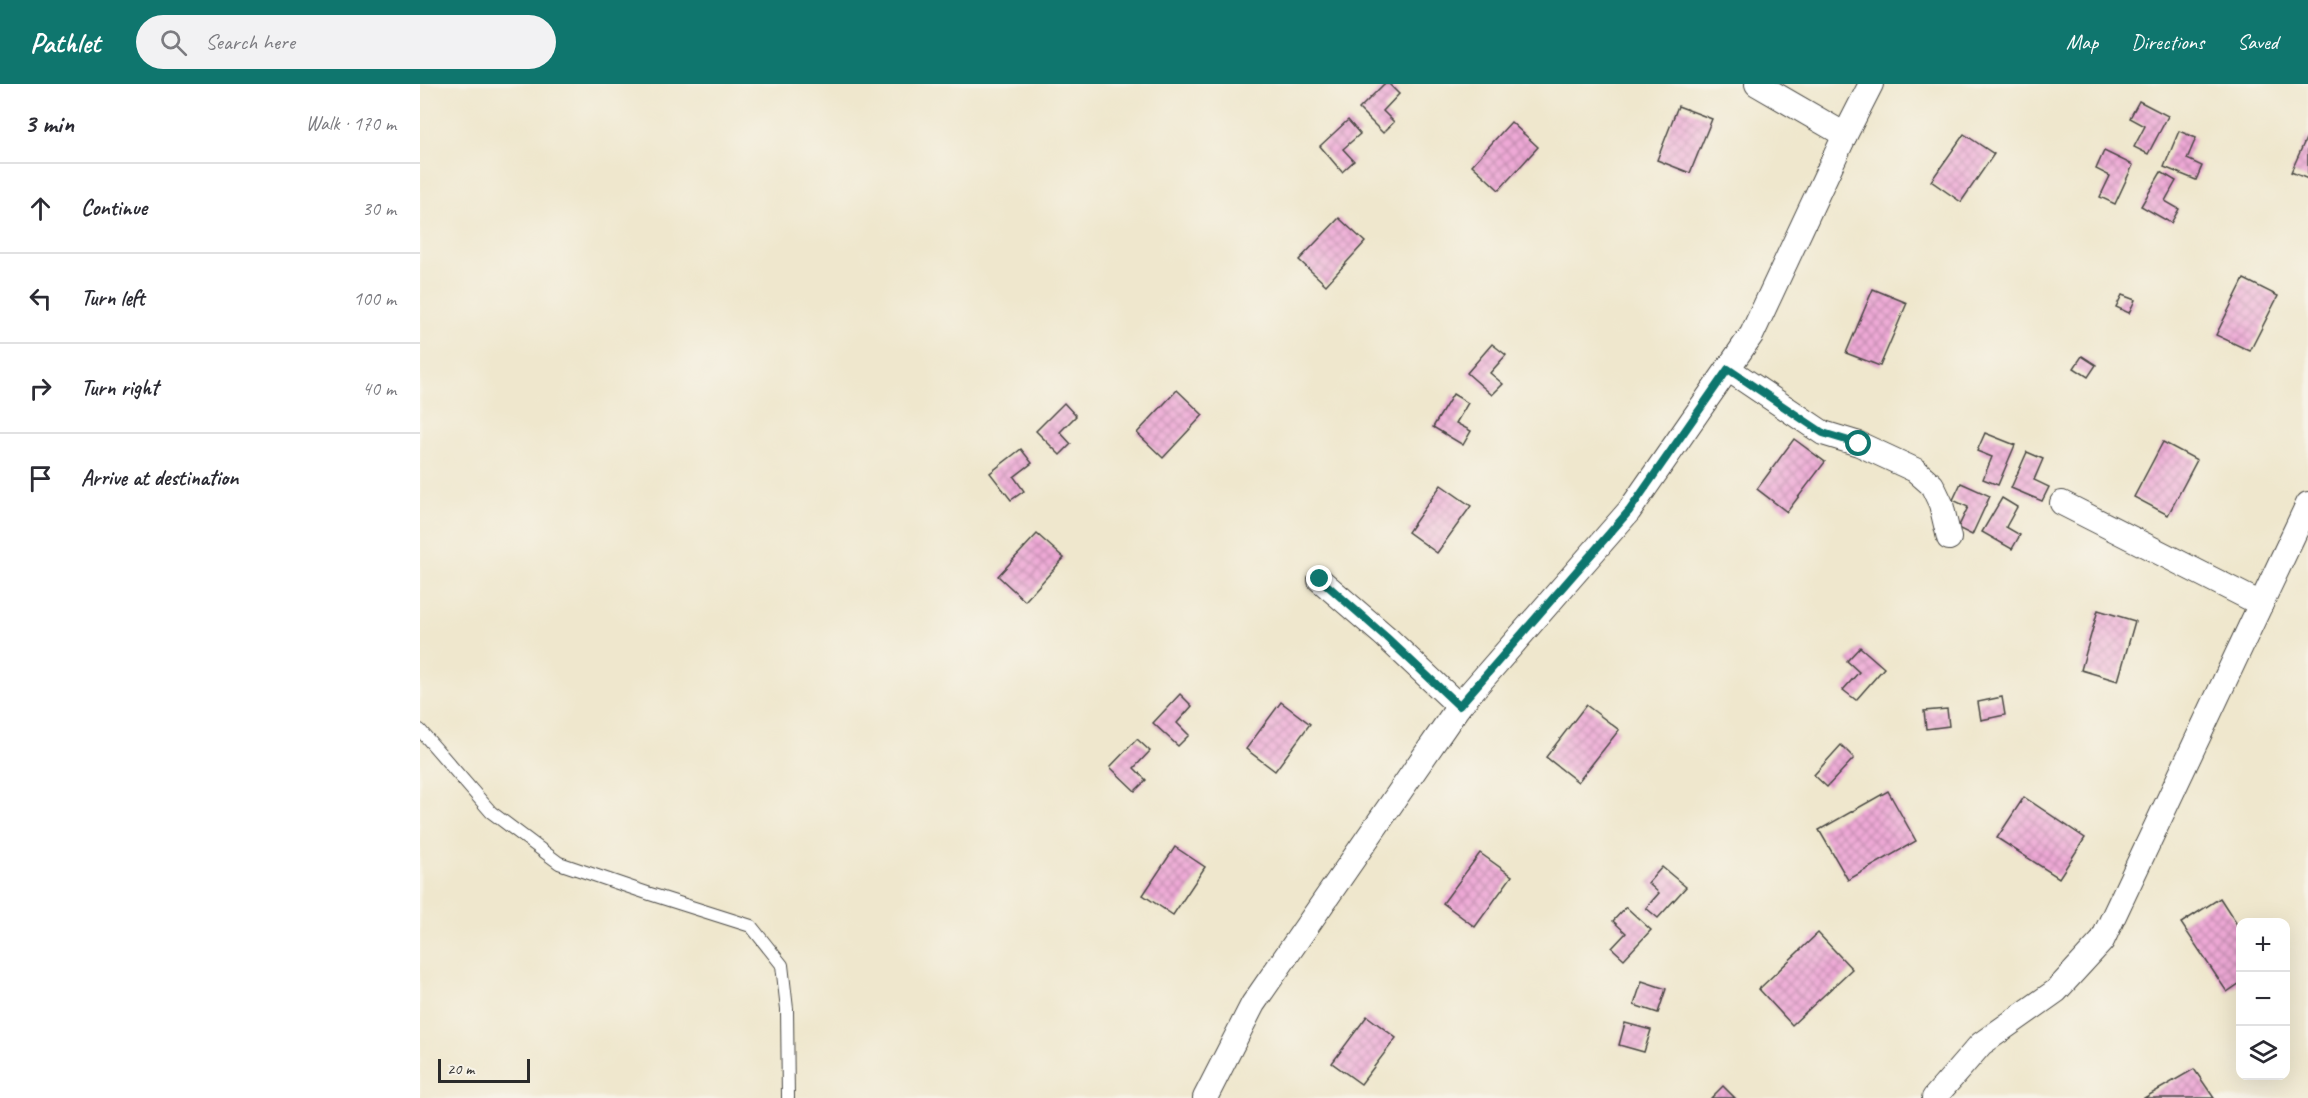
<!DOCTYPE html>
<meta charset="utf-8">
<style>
:root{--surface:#fff;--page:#f2f2f3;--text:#2b2b33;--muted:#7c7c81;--line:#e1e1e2;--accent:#0f766e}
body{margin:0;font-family:Caveat,sans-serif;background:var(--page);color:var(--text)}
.controls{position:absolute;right:18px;bottom:18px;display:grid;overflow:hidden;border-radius:12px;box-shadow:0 6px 24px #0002}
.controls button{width:54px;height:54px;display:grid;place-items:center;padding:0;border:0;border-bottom:2px solid var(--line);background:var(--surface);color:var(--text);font:30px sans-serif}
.scale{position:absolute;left:18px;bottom:15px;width:92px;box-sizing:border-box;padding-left:6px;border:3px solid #2b2b2b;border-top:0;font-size:16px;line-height:21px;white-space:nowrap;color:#2b2b2b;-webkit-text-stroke:4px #f7f3e8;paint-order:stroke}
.stop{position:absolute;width:18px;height:18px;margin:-14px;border:4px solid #0f766e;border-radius:50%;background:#fff}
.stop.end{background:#0f766e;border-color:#fff;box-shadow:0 2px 6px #0008}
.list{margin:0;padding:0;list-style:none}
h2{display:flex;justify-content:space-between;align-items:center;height:78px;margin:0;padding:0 24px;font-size:26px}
h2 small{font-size:20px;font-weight:400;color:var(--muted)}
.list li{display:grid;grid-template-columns:39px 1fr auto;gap:18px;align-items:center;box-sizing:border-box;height:90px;padding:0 24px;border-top:2px solid var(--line)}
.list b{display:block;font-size:22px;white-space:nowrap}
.list em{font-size:20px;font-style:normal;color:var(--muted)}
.icon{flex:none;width:33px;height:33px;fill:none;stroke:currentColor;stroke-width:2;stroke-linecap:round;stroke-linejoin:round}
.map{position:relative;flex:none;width:1888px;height:1014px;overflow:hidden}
header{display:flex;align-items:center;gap:36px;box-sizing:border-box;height:84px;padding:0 30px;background:var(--accent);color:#fff}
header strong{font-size:28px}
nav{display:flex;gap:33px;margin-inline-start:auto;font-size:21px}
.search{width:420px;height:54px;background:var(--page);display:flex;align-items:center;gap:15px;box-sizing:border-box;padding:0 21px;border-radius:33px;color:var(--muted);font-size:22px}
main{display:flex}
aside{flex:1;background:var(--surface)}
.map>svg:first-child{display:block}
.building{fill:url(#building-cross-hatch)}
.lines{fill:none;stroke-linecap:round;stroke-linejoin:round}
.lane-casing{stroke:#484743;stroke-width:14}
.street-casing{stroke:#484743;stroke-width:26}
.lane{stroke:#fff;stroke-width:12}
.street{stroke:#fff;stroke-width:24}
.route{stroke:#0f766e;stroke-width:8}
</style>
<header>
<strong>Pathlet</strong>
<div class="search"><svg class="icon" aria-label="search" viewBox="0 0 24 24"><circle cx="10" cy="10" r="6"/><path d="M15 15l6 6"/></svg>Search here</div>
<nav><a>Map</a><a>Directions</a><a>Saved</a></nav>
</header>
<main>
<aside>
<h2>3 min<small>Walk · 170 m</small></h2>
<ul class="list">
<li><svg class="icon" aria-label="ahead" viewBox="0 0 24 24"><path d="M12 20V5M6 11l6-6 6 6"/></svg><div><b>Continue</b></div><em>30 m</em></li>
<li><svg class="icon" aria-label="left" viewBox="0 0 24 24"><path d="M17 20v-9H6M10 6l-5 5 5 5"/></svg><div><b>Turn left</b></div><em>100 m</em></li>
<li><svg class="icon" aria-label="right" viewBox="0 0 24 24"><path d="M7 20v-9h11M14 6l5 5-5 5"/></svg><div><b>Turn right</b></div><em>40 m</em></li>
<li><svg class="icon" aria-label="arrive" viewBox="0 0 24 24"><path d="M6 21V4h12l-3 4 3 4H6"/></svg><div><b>Arrive at destination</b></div></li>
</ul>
</aside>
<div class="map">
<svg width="1888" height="1014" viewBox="0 0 1888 1014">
<defs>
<pattern id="building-cross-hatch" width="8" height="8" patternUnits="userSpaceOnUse" patternTransform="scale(1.5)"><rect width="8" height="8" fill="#eea9d6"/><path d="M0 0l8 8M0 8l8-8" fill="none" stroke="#c18aae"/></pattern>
</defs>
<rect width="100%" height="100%" fill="#f7f3e8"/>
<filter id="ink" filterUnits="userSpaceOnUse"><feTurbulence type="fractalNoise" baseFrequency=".0167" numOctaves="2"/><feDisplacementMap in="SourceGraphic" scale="12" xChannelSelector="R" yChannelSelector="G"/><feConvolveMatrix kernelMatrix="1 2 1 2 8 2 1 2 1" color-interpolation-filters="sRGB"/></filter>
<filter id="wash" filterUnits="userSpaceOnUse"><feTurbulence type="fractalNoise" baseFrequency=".008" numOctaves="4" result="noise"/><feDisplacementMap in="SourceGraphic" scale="24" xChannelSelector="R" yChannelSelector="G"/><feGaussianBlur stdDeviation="1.35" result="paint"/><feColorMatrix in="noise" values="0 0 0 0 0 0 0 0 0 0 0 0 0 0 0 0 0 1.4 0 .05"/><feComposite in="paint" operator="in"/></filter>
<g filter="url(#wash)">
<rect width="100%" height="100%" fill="#efe7cd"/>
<g id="blocks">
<g class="building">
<path d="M964 0H969L979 10 963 27 974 38 963 49 939 25Z"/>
<path d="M1719 17 1748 32 1728 70 1714 63 1725 42 1710 34Z"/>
<path d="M1258 22 1292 35 1270 89 1237 76Z"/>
<path d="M928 36 940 50 923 65 934 77 922 88 900 62Z"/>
<path d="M1091 38 1118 63 1079 106 1052 81Z"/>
<path d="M1759 47 1776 54 1767 75 1782 82 1776 96 1744 83Z"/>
<path d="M1544 50 1574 70 1541 118 1511 97Z"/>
<path d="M1888 50V95L1871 88Z"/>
<path d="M1684 67 1713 81 1695 120 1680 113 1690 92 1676 85Z"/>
<path d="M1741 88 1756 97 1745 117 1759 125 1751 139 1721 122Z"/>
<path d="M919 134 945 158 906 201 879 176Z"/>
<path d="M1824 195 1858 212 1830 267 1796 251Z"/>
<path d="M1453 205 1487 219 1460 282 1426 269Z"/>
<path d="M1702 211 1715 216 1709 229 1696 223Z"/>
<path d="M1072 260 1086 271 1070 289 1083 300 1072 311 1047 289Z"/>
<path d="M1662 272 1676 281 1668 293 1654 284Z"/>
<path d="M757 306 783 331 743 374 717 349Z"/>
<path d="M1033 310 1048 319 1036 339 1051 347 1043 361 1013 343Z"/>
<path d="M644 319 656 332 640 348 651 360 640 371 616 347Z"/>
<path d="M1565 349 1595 361 1578 401 1563 395 1572 373 1557 367Z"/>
<path d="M1374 355 1405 378 1367 428 1337 405Z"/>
<path d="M1743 358 1777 376 1748 431 1714 413Z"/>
<path d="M601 365 612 379 594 393 604 407 591 416 570 389Z"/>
<path d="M1607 368 1623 375 1614 396 1629 403 1622 417 1591 404Z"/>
<path d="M1541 399 1570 412 1552 451 1538 444 1548 423 1533 416Z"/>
<path d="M1021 401 1051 422 1017 469 988 448Z"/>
<path d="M1582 414 1597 423 1586 443 1600 451 1592 465 1562 448Z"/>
<path d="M617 450 644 474 605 517 578 492Z"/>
<path d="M1678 526 1715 537 1698 597 1661 586Z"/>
<path d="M1440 563 1464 584 1436 616 1423 606 1439 588 1427 577Z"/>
<path d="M760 610 772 622 757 639 769 651 758 662 733 639Z"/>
<path d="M1582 613 1585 631 1561 636 1558 618Z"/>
<path d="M861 618 890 640 855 687 826 665Z"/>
<path d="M1166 621 1199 646 1158 698 1126 673Z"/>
<path d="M1527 625 1529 642 1506 645 1504 627Z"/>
<path d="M717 655 730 667 714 684 726 696 715 707 690 683Z"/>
<path d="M1421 661 1434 674 1407 703 1394 691Z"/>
<path d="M1468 707 1496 757 1428 796 1399 746Z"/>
<path d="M1604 713 1665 754 1639 794 1577 754Z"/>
<path d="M755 763 785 783 753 831 723 811Z"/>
<path d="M1060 769 1092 792 1055 843 1023 819Z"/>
<path d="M1242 783 1266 803 1238 834 1226 824 1239 809 1228 799Z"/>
<path d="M1800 814 1820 845V899L1807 908 1761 839Z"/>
<path d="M1206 823 1231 846 1204 875 1192 864 1206 849 1193 837Z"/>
<path d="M1398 849 1432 885 1372 941 1339 905Z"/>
<path d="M1222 897 1246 905 1238 929 1214 921Z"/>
<path d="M947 932 976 954 941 1000 912 979Z"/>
<path d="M1205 939 1231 946 1224 968 1199 961Z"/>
<path d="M1774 985 1794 1014H1724Z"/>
<path d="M1303 1002 1315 1014H1291Z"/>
</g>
</g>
</g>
<g filter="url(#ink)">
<use href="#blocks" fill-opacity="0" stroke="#484743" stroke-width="1.5"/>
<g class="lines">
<defs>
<path id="lane" d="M0 646 71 728 139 779 230 810 331 842 362 881 367 925 368 1014"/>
<g id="street">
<path d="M1337 0 1425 51"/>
<path d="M1308 285 1403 349 1439 360 1495 386 1512 401 1521 420 1529 454"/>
<path d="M1642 419 1841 520"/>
<path d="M900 496 966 553 1039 622"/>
<path d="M785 1014 833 920 1039 622 1209 427 1332 250 1425 51 1451 0"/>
<path d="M1514 1014 1561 960 1636 907 1682 857 1888 420"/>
</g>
</defs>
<use href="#lane" class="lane-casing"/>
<use href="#street" class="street-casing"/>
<use href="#lane" class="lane"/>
<use href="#street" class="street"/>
</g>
</g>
<g class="lines" filter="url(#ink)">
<path class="route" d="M900 495 966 553 1039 622 1209 427 1308 285 1403 349 1439 360"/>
</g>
</svg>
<div class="controls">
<button>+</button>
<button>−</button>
<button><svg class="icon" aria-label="layers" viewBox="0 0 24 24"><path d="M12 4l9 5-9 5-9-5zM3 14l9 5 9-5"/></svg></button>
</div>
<div class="scale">20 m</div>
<div class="stop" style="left:1439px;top:360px"></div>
<div class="stop end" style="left:900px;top:495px"></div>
</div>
</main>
